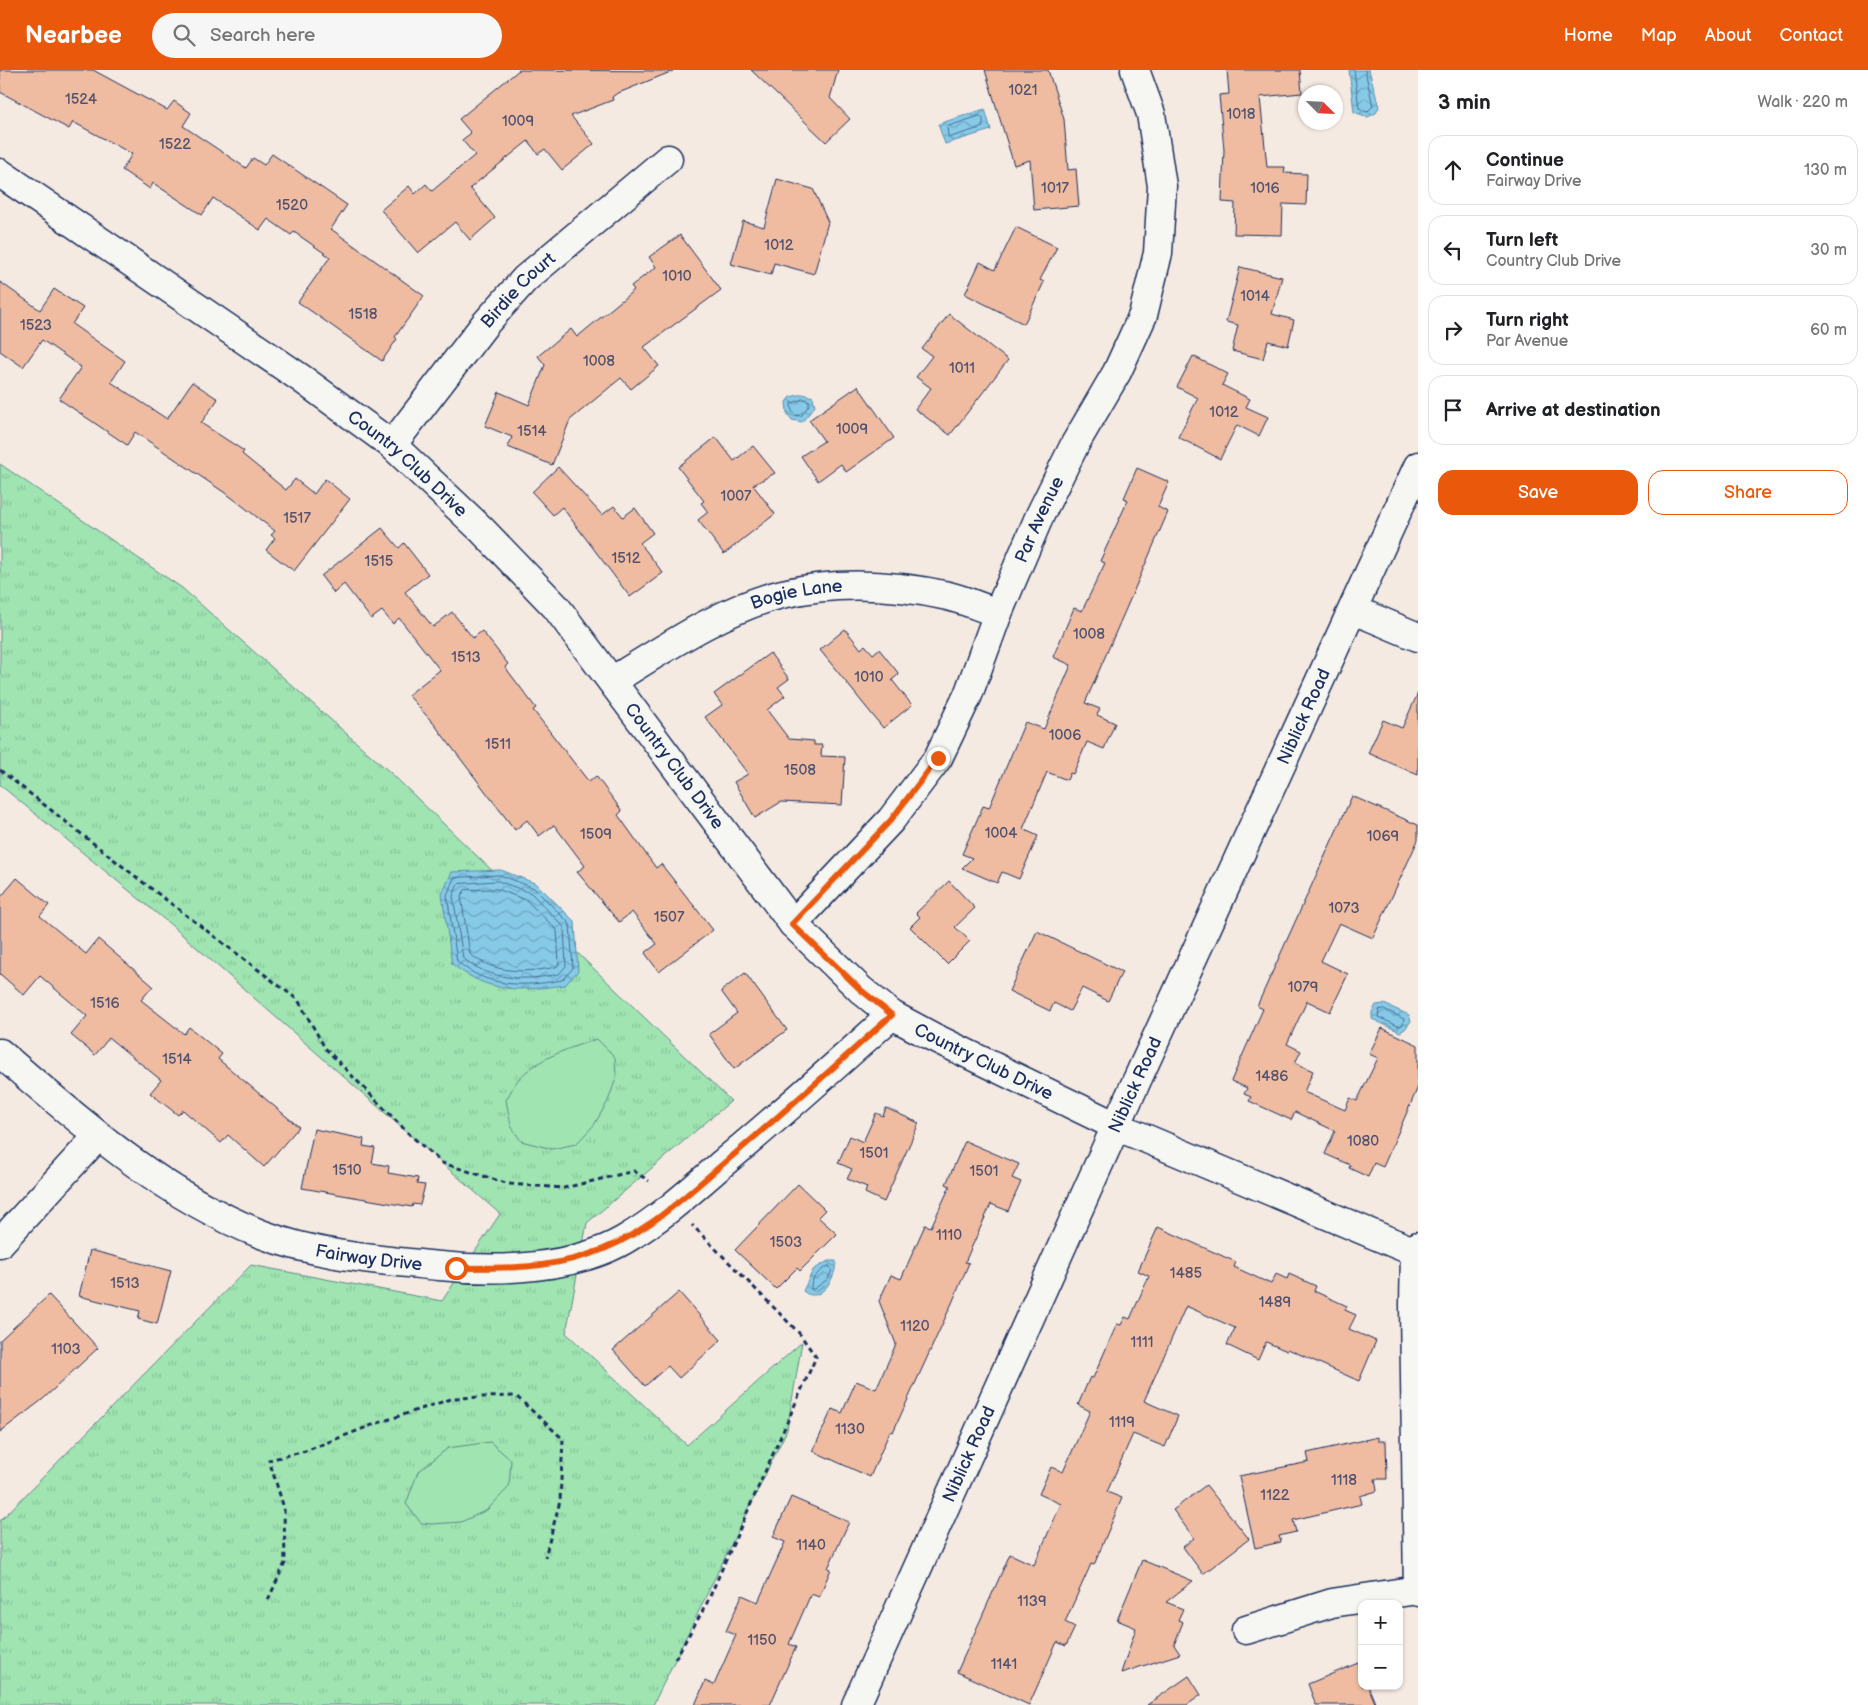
<!DOCTYPE html>
<meta charset="utf-8">
<style>
:root{--surface:#fff;--page:#f6f6f6;--text:#202124;--muted:#757577;--line:#e0e0e0;--accent:#ea580c}
body{margin:0;font-family:"Balsamiq Sans",sans-serif;background:var(--page);color:var(--text)}
.controls{position:absolute;right:15px;bottom:15px;display:grid;overflow:hidden;border-radius:10px;box-shadow:0 1px 4px #0004}
.controls button{width:45px;height:45px;display:grid;place-items:center;padding:0;border:0;border-bottom:1px solid var(--line);background:var(--surface);color:var(--text);font:25px sans-serif}
.compass{position:absolute;left:1298px;top:15px;width:45px;height:45px;border-radius:50%;background:var(--surface);box-shadow:0 1px 4px #0004;rotate:114deg}
.stop{position:absolute;width:15px;height:15px;margin:-11px;border:4px solid #ea580c;border-radius:50%;background:#fff}
.stop.end{background:#ea580c;border-color:#fff;box-shadow:0 1px 5px #0008}
.list{margin:0;padding:0;list-style:none}
h2{display:flex;justify-content:space-between;align-items:center;height:65px;margin:0;padding:0 20px;font-size:21px}
h2 small{font-size:16px;font-weight:400;color:var(--muted)}
.list li{display:grid;grid-template-columns:32px 1fr auto;gap:15px;align-items:center;box-sizing:border-box;height:70px;margin:0 10px 10px;padding:0 10px;border:1px solid var(--line);border-radius:15px}
.list b{display:block;font-size:19px;white-space:nowrap}
.list p{margin:0;font-size:16px;white-space:nowrap;color:var(--muted)}
.list em{font-size:16px;font-style:normal;color:var(--muted)}
.actions{display:flex;gap:10px;padding:15px 20px}
.actions a{flex:1;padding:11px 0;border:1px solid var(--accent);border-radius:15px;text-align:center;font-size:18px;color:var(--accent)}
.actions .main{background:var(--accent);color:#fff}
.icon{flex:none;width:28px;height:28px;fill:none;stroke:currentColor;stroke-width:2;stroke-linecap:round;stroke-linejoin:round}
.map{position:relative;flex:none;width:1418px;height:1635px;overflow:hidden}
header{display:flex;align-items:center;gap:30px;box-sizing:border-box;height:70px;padding:0 25px;background:var(--accent);color:#fff}
header strong{font-size:24px}
nav{display:flex;gap:28px;margin-inline-start:auto;font-size:18px}
.search{width:350px;height:45px;background:var(--page);display:flex;align-items:center;gap:12px;box-sizing:border-box;padding:0 18px;border-radius:28px;color:var(--muted);font-size:19px}
main{display:flex}
aside{flex:1;background:var(--surface)}
.map>svg:first-child{display:block}
.grass{fill:url(#grass-tufts);stroke:#5d8a88}
.green{fill:#9fe4b1;stroke:#5d8a88}
.water{fill:url(#water-waves);stroke:#5b8cb0}
.lines{fill:none;stroke-linecap:round;stroke-linejoin:round}
.shore{stroke:#466d95;stroke-width:1}
.building{fill:#efbba1;stroke:#1b2f5e}
.street-casing{stroke:#1b2f5e;stroke-width:31}
.secondary-casing{stroke:#1b2f5e;stroke-width:31}
.path{stroke:#1b2f5e;stroke-width:3;stroke-dasharray:5 4;stroke-linecap:butt}
.street{stroke:#f6f6f2;stroke-width:28}
.secondary{stroke:#f6f6f2;stroke-width:28}
.route{stroke:#ea580c;stroke-width:6}
.labels{text-anchor:middle;stroke-width:5;stroke-linejoin:round;paint-order:stroke}
.number-label{font-size:15px;fill:#50526f}
.street-label{font-size:18px;fill:#1b2f5e;stroke:#f6f6f2}
</style>
<header>
<strong>Nearbee</strong>
<div class="search"><svg class="icon" aria-label="search" viewBox="0 0 24 24"><circle cx="10" cy="10" r="6"/><path d="M15 15l6 6"/></svg>Search here</div>
<nav><a>Home</a><a>Map</a><a>About</a><a>Contact</a></nav>
</header>
<main>
<div class="map">
<svg width="1418" height="1635" viewBox="0 0 1418 1635">
<defs>
<pattern id="grass-tufts" width="24" height="20" patternUnits="userSpaceOnUse" patternTransform="scale(1.25)"><rect width="24" height="20" fill="#9fe4b1"/><path d="M3 7l-1-3M5 7V3M7 7l1-3M15 17l-1-3M17 17v-4M19 17l1-3" fill="none" stroke="#88c49b"/></pattern>
<pattern id="water-waves" width="16" height="10" patternUnits="userSpaceOnUse" patternTransform="scale(1.25)"><rect width="16" height="10" fill="#86cae7"/><path d="M0 5q4-4 8 0t8 0" fill="none" stroke="#6da4be"/></pattern>
</defs>
<rect width="100%" height="100%" fill="#f5eae2"/>
<filter id="ink" filterUnits="userSpaceOnUse"><feTurbulence type="fractalNoise" baseFrequency=".02" numOctaves="2"/><feDisplacementMap in="SourceGraphic" scale="10" xChannelSelector="R" yChannelSelector="G"/><feConvolveMatrix kernelMatrix="1 2 1 2 8 2 1 2 1" color-interpolation-filters="sRGB"/></filter>
<g filter="url(#ink)">
<path class="grass" d="M0 394 182 518 392 704 731 1031 587 1153 566 1263 687 1375 802 1272 787 1360 653 1635H0V1451L251 1195 442 1231 500 1144 171 855 0 715Z"/>
<g class="green">
<path d="M597 969 615 987 616 1008 608 1031 594 1055 576 1074 552 1079 521 1071 511 1056 506 1030C510 1024 513 1015 518 1010 537 988 570 978 597 969Z"/>
<path d="M490 1372 511 1390 509 1417 487 1440 461 1452 432 1454 421 1453 406 1434 418 1402 448 1378Z"/>
</g>
<g class="water">
<path d="M1349 0H1369L1379 37 1376 43 1368 47 1354 42Z"/>
<path d="M985 39 991 60 945 74 938 54Z"/>
<path d="M803 324 813 327 815 336 802 352 792 350 787 343 786 332 790 327Z"/>
<path d="M501 800 537 814 575 852 578 901 565 915C519 921 490 924 452 894L442 824 452 802Z"/>
<path d="M1384 934 1409 945 1411 951 1405 959 1400 962 1372 949V942L1376 935Z"/>
<path d="M828 1191H836C837 1206 820 1236 803 1221L813 1200Z"/>
</g>
<g class="lines">
<g class="shore">
<path d="M1354 0 1359 38 1367 42 1373 36 1365 0"/>
<path d="M980 46 983 48V57L951 67 948 66 947 57Z"/>
<path d="M803 329 809 331V335L801 346 795 345 792 341 791 334Z"/>
<path d="M500 805 534 818 570 854 573 898 562 910C524 917 487 918 457 891L447 825 454 808Z"/>
<path d="M498 811 531 823 564 857 566 896 559 904C526 911 490 911 463 888L453 826 458 814Z"/>
<path d="M497 819 526 830 557 860 559 893 556 897C527 903 494 904 470 884L461 826 465 820Z"/>
<path d="M1384 939 1404 949 1402 955 1398 956 1378 947 1379 940Z"/>
<path d="M829 1196 832 1200 828 1209 814 1219H811C810 1209 819 1200 829 1196Z"/>
</g>
</g>
<g class="building">
<path d="M0 0H93L167 40 174 31 191 43 183 56 246 98 253 88 264 95 272 84 347 135 331 159 424 226 395 267 397 269 382 291 298 232 330 187 294 162 291 165 268 149 260 160 213 128 202 145 153 113 150 119 122 100 132 84 73 52 69 59 0 22Z"/>
<path d="M519 0 673 1 616 24 612 27 613 30 571 46 594 74 562 100 545 79 538 84 528 71 470 118 495 148 470 170 455 152 418 183 381 140 409 116 415 124 426 114 432 121 475 85 462 70 471 63 459 49Z"/>
<path d="M751 0H838L830 28 850 49 826 72Z"/>
<path d="M985 0H1048L1064 49 1068 100 1076 99 1079 136 1034 140 1030 90 1014 95Z"/>
<path d="M1227 0H1300L1302 23 1260 27 1267 97H1285L1284 103 1307 104 1306 135 1283 134 1282 165 1234 164 1235 133 1222 132 1224 80 1219 25 1229 24Z"/>
<path d="M777 109 813 119 828 152 814 204 774 193 771 205 731 194 743 151 764 157Z"/>
<path d="M1016 157 1057 177 1040 210 1044 212 1024 254 965 224 980 192 995 200Z"/>
<path d="M680 165 721 220 644 277 659 296 631 319 621 308 570 350 552 395 508 377 512 367 485 356 499 322 529 335 545 295 538 286 571 259 577 267 634 220 631 216 656 197 649 187Z"/>
<path d="M1240 197 1282 207 1272 244 1294 250 1288 276 1268 271 1263 289 1232 281 1238 255 1226 252Z"/>
<path d="M0 212 40 240 54 219 83 238 72 254 125 291 111 312 167 349 192 312 218 329 201 353 244 381 242 384 286 420 295 409 314 424 325 409 350 429 294 501 266 480 275 468 271 465 275 461 231 427 135 362 127 375 59 329 81 297 42 270 23 297 0 281Z"/>
<path d="M949 244 1008 290 950 365 915 339 931 318 916 307 932 286 922 279Z"/>
<path d="M1193 286 1228 304 1222 315 1250 329 1246 337 1268 347 1259 366 1237 355 1220 389 1178 367 1198 328 1177 317Z"/>
<path d="M858 316 894 368 846 402 841 394 818 411 801 386 824 371 809 350Z"/>
<path d="M716 367 734 391 753 376 775 403 753 415 775 444 724 484 698 450 708 442 701 433 704 431 678 397Z"/>
<path d="M558 397 602 445 614 436 623 447 635 438 653 463 640 473 663 503 630 527 562 437 553 445 532 422Z"/>
<path d="M1137 398 1169 412 1158 437 1168 442 1085 633 1100 639 1097 645 1115 653 1104 679 1087 672 1073 704 1070 703 1067 710 1047 702 1023 759 1038 766 1019 809 1002 802 997 813 962 798 972 788 962 784 983 736 989 738 1025 652 1044 659 1071 595 1053 587 1074 538 1082 541 1105 493 1100 491 1128 430 1124 428Z"/>
<path d="M382 458 399 478 404 473 428 504 405 522 433 557 452 542 473 568 482 561 508 594 505 597 536 638 533 640 589 712 596 706 622 741 618 745 656 798 661 794 713 860 659 902 645 883 657 874 632 842 619 852 577 802 585 796 554 755 539 766 527 750 515 760 434 654 408 625 440 600 399 548 393 554 382 541 371 549 344 514 334 523 321 506Z"/>
<path d="M845 559 861 579 865 575 873 584 879 579 899 604 892 610 912 635 883 658 820 580Z"/>
<path d="M770 583 789 609 778 617 785 626 767 640 789 669 814 671V675H822L821 686 845 687 842 735 781 732 755 748 734 712 748 704 705 647 722 635 714 624Z"/>
<path d="M1418 623V705L1368 683 1383 650 1402 658Z"/>
<path d="M1352 726 1418 755V770L1373 868 1339 853 1321 891 1348 904 1330 942 1307 931 1287 974 1301 981 1295 993 1313 1001 1304 1022 1345 1040 1350 1028 1357 1031 1378 988 1369 984 1382 958 1418 975V1017L1383 1097 1374 1093 1368 1107 1349 1098 1350 1095 1325 1084 1335 1061 1295 1042 1291 1050 1249 1031 1251 1027 1244 1024 1247 1018 1231 1011 1263 939 1257 936Z"/>
<path d="M17 808 49 835 40 846 86 884 98 869 153 916 141 930 184 964 189 957 222 984 218 989 299 1057 264 1097 228 1065 221 1073 183 1040 178 1045 150 1023 161 1010 109 968 95 985 71 965 87 946 40 906 24 925 0 904V828Z"/>
<path d="M949 811 975 838 955 857 970 871 947 894 910 857 920 847 916 843Z"/>
<path d="M1037 861 1122 902 1108 931 1082 918 1070 941 1054 933 1050 941 1009 921Z"/>
<path d="M745 903 787 960 734 999 709 964 737 943 721 921Z"/>
<path d="M886 1038 919 1053 884 1132 865 1123 867 1117 847 1109 852 1099 838 1093 850 1066 863 1072 876 1043 883 1046Z"/>
<path d="M314 1059 364 1069 363 1076 375 1078 372 1093 389 1096 388 1103 418 1108 417 1114 425 1115 420 1135 413 1134 412 1137 302 1118Z"/>
<path d="M965 1071 1019 1094 1012 1108 1021 1112 1008 1141 991 1134 965 1192 969 1193 952 1233 893 1362 890 1361 870 1407 813 1381 832 1339 842 1343 856 1311 876 1319 896 1274 879 1231 891 1205 901 1209 925 1155 931 1157 950 1116 946 1114Z"/>
<path d="M798 1114 825 1140 818 1147 837 1164 800 1201 797 1198 776 1219 735 1180Z"/>
<path d="M1158 1157 1236 1192 1234 1197 1271 1214 1276 1204 1287 1209 1289 1204 1316 1216 1314 1221 1347 1236 1345 1240 1356 1245 1349 1259 1376 1271 1359 1311 1288 1279 1287 1281 1266 1272 1258 1290 1227 1275 1235 1258 1186 1236 1144 1331 1178 1346 1165 1377 1133 1364 1107 1422 1122 1428 1094 1495 1091 1494 1065 1552 1075 1557 1066 1576 1057 1572 1029 1635 957 1602 1010 1484 1034 1495 1061 1434 1039 1424 1051 1397 1063 1402 1090 1341 1078 1335 1090 1307 1093 1308 1117 1254 1121 1255 1125 1247 1130 1249 1149 1206 1138 1201Z"/>
<path d="M90 1180 171 1201 157 1254 138 1249 140 1241 79 1226Z"/>
<path d="M679 1222 721 1270 679 1308 668 1296 645 1316 613 1280Z"/>
<path d="M49 1225 98 1278 42 1330 0 1362V1270Z"/>
<path d="M1378 1367V1371H1386L1387 1409H1375L1377 1421 1360 1426 1362 1434 1293 1450 1296 1462 1279 1466 1281 1472 1255 1478 1239 1406 1309 1392 1307 1383Z"/>
<path d="M1206 1415 1249 1469 1203 1504 1183 1477 1194 1468 1173 1440Z"/>
<path d="M791 1427 849 1452 828 1498 831 1499 819 1527 811 1524 789 1574 796 1577 770 1635H695L705 1611 714 1615 736 1565 726 1561 742 1525 758 1532 785 1472 773 1467Z"/>
<path d="M1142 1490 1193 1511 1166 1532 1183 1539 1178 1550 1183 1552 1174 1575 1180 1584 1121 1603 1136 1558 1117 1550Z"/>
<path d="M1358 1593 1362 1601V1616H1368L1376 1635H1316L1308 1614Z"/>
<path d="M1189 1606 1201 1625 1187 1635H1147Z"/>
</g>
<g class="lines">
<defs>
<g id="street">
<path id="s1" d="M0 103 302 309 392 375 482 460 556 537 793 854 861 920 892 945 933 967 1116 1056 1415 1182"/>
<path id="s2" d="M392 375 485 254 525 209 668 89"/>
<path id="s3" d="M612 611C662 580 724 538 782 524 837 511 893 514 948 526 965 530 982 538 998 543"/>
<path id="s4" d="M793 854 891 750 938 688 968 625 998 543 1040 445 1075 374 1117 302 1143 245 1158 183 1162 116 1151 44 1135 0"/>
<path id="s5" d="M0 983C78 1050 163 1126 261 1164 317 1186 381 1190 440 1196 497 1202 574 1199 624 1170 660 1149 692 1120 723 1093 781 1045 836 995 892 945"/>
<path d="M0 1173 98 1066"/>
<path d="M1418 1176 1415 1182 1414 1235 1418 1522"/>
<path d="M1246 1560 1332 1533 1417 1520"/>
</g>
<g id="secondary">
<path d="M1354 540 1418 567"/>
<path id="s6" d="M856 1635 1116 1056 1418 396"/>
</g>
</defs>
<use href="#street" class="street-casing"/>
<use href="#secondary" class="secondary-casing"/>
<g class="path">
<path d="M0 700 140 810 298 930 325 978 408 1063 442 1093 509 1114 564 1118 634 1101 649 1111"/>
<path d="M268 1530 285 1493 284 1438 269 1390 305 1381 375 1354 454 1328 516 1326 563 1369 560 1431 545 1487"/>
<path d="M675 1589 706 1535 816 1287 799 1263 692 1155"/>
</g>
<use href="#street" class="street"/>
<use href="#secondary" class="secondary"/>
</g>
</g>
<g class="lines" filter="url(#ink)">
<path class="route" d="M456 1198C500 1198 545 1199 587 1185 641 1169 683 1128 724 1093 781 1045 836 995 892 945L861 920 792 854 891 750 938 688"/>
</g>
<g class="labels">
<g class="number-label">
<text x="1023" y="25">1021</text>
<text x="81" y="34">1524</text>
<text x="1241" y="49">1018</text>
<text x="518" y="56">1009</text>
<text x="175" y="79">1522</text>
<text x="1055" y="123">1017</text>
<text x="1265" y="123">1016</text>
<text x="292" y="140">1520</text>
<text x="779" y="180">1012</text>
<text x="677" y="211">1010</text>
<text x="1255" y="231">1014</text>
<text x="363" y="249">1518</text>
<text x="36" y="260">1523</text>
<text x="599" y="296">1008</text>
<text x="962" y="303">1011</text>
<text x="1224" y="347">1012</text>
<text x="852" y="364">1009</text>
<text x="532" y="366">1514</text>
<text x="736" y="431">1007</text>
<text x="297" y="453">1517</text>
<text x="626" y="493">1512</text>
<text x="379" y="496">1515</text>
<text x="1089" y="569">1008</text>
<text x="466" y="592">1513</text>
<text x="869" y="612">1010</text>
<text x="1065" y="670">1006</text>
<text x="498" y="679">1511</text>
<text x="800" y="705">1508</text>
<text x="1001" y="768">1004</text>
<text x="596" y="769">1509</text>
<text x="1383" y="771">1069</text>
<text x="1344" y="843">1073</text>
<text x="669" y="852">1507</text>
<text x="1303" y="922">1079</text>
<text x="105" y="938">1516</text>
<text x="177" y="994">1514</text>
<text x="1272" y="1011">1486</text>
<text x="1363" y="1076">1080</text>
<text x="874" y="1088">1501</text>
<text x="347" y="1105">1510</text>
<text x="984" y="1106">1501</text>
<text x="949" y="1170">1110</text>
<text x="786" y="1177">1503</text>
<text x="1186" y="1208">1485</text>
<text x="125" y="1218">1513</text>
<text x="1275" y="1237">1489</text>
<text x="915" y="1261">1120</text>
<text x="1142" y="1277">1111</text>
<text x="66" y="1284">1103</text>
<text x="1122" y="1357">1119</text>
<text x="850" y="1364">1130</text>
<text x="1344" y="1415">1118</text>
<text x="1275" y="1430">1122</text>
<text x="811" y="1480">1140</text>
<text x="1032" y="1536">1139</text>
<text x="762" y="1575">1150</text>
<text x="1004" y="1599">1141</text>
</g>
<g class="street-label">
<text dy="6" stroke="none"><textPath href="#s2" startOffset="200">Birdie Court</textPath></text>
<text dy="6" stroke="none"><textPath href="#s1" startOffset="501">Country Club Drive</textPath></text>
<text dy="6" stroke="none"><textPath href="#s4" startOffset="480">Par Avenue</textPath></text>
<text dy="6" stroke="none"><textPath href="#s3" startOffset="206">Bogie Lane</textPath></text>
<text dy="6" stroke="none"><textPath href="#s6" startOffset="1085">Niblick Road</textPath></text>
<text dy="6" stroke="none"><textPath href="#s1" startOffset="906">Country Club Drive</textPath></text>
<text dy="6" stroke="none"><textPath href="#s1" startOffset="1341">Country Club Drive</textPath></text>
<text dy="6" stroke="none"><textPath href="#s6" startOffset="680">Niblick Road</textPath></text>
<text dy="6" stroke="none"><textPath href="#s5" startOffset="430">Fairway Drive</textPath></text>
<text dy="6" stroke="none"><textPath href="#s6" startOffset="275">Niblick Road</textPath></text>
</g>
</g>
</svg>
<div class="controls">
<button>+</button>
<button>−</button>
</div>
<svg class="compass" viewBox="-18 -18 36 36"><path d="M0-13l5 13h-10z" fill="#e53935"/><path d="M0 13l5-13h-10z" fill="#757577"/></svg>
<div class="stop" style="left:456px;top:1198px"></div>
<div class="stop end" style="left:938px;top:688px"></div>
</div>
<aside>
<h2>3 min<small>Walk · 220 m</small></h2>
<ul class="list">
<li><svg class="icon" aria-label="ahead" viewBox="0 0 24 24"><path d="M12 20V5M6 11l6-6 6 6"/></svg><div><b>Continue</b><p>Fairway Drive</p></div><em>130 m</em></li>
<li><svg class="icon" aria-label="left" viewBox="0 0 24 24"><path d="M17 20v-9H6M10 6l-5 5 5 5"/></svg><div><b>Turn left</b><p>Country Club Drive</p></div><em>30 m</em></li>
<li><svg class="icon" aria-label="right" viewBox="0 0 24 24"><path d="M7 20v-9h11M14 6l5 5-5 5"/></svg><div><b>Turn right</b><p>Par Avenue</p></div><em>60 m</em></li>
<li><svg class="icon" aria-label="arrive" viewBox="0 0 24 24"><path d="M6 21V4h12l-3 4 3 4H6"/></svg><div><b>Arrive at destination</b></div></li>
</ul>
<div class="actions"><a class="main">Save</a><a>Share</a></div>
</aside>
</main>
